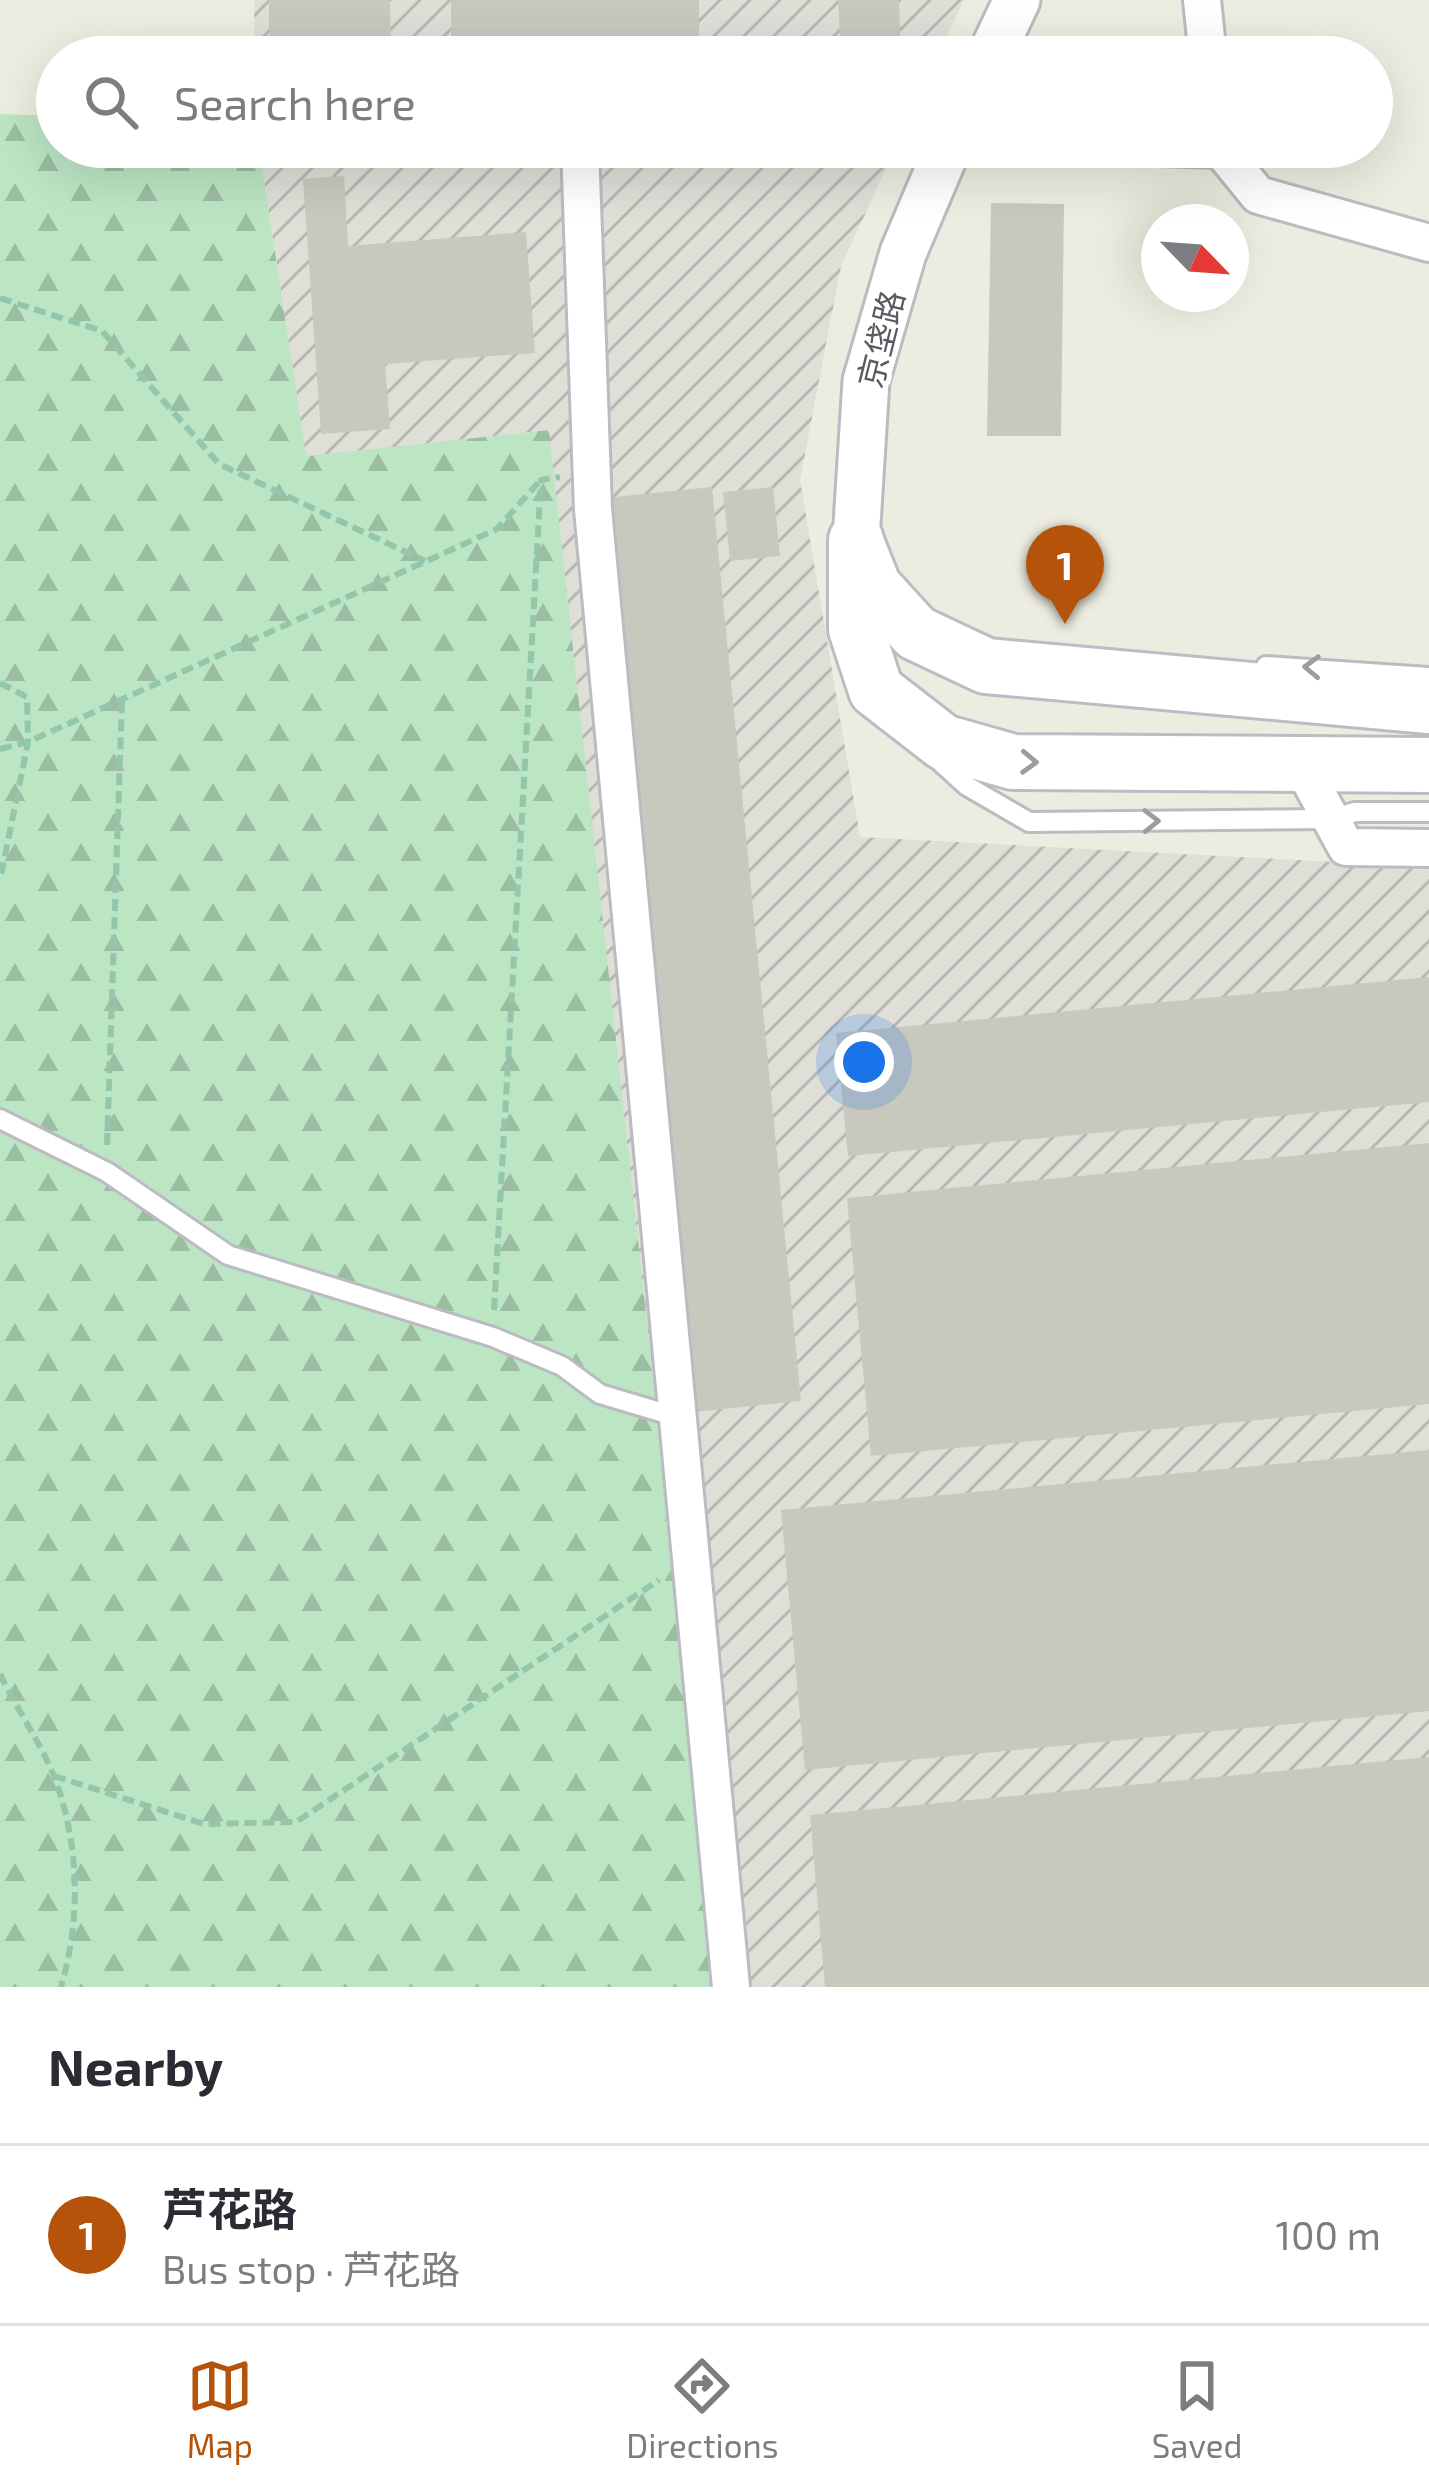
<!DOCTYPE html>
<meta charset="utf-8">
<style>
:root{--surface:#fff;--page:#f2f2f3;--text:#2b2b33;--muted:#7c7c81;--line:#e1e1e2;--accent:#b45309}
body{margin:0;font-family:"Exo 2","Noto Sans SC",sans-serif;background:var(--page);color:var(--text)}
.compass{position:absolute;left:1141px;top:204px;width:108px;height:108px;border-radius:50%;background:var(--surface);box-shadow:0 12px 48px #0002;rotate:115deg}
.you{position:absolute;left:864px;top:1062px;width:42px;height:42px;margin:-30px;border:9px solid #fff;border-radius:50%;background:#1a73e8;box-shadow:0 0 0 18px #1a73e833}
.badge{display:grid;place-items:center;width:78px;height:78px;border-radius:50%;background:var(--accent);color:#fff;font-size:39px;font-weight:700}
.pin{position:absolute;translate:-50% -99px;filter:drop-shadow(0 3px 6px #0008)}
.pin::after{content:'';position:absolute;top:63px;width:42px;height:36px;background:inherit;clip-path:polygon(0 0,100% 0,50% 100%)}
.list{margin:0;padding:0;list-style:none}
h2{display:flex;justify-content:space-between;align-items:center;height:156px;margin:0;padding:0 48px;font-size:51px}
h2 small{font-size:39px;font-weight:400;color:var(--muted)}
.list li{display:grid;grid-template-columns:78px 1fr auto;gap:36px;align-items:center;box-sizing:border-box;height:180px;padding:0 48px;border-top:3px solid var(--line)}
.list b{display:block;font-size:45px;white-space:nowrap}
.list p{margin:0;font-size:39px;white-space:nowrap;color:var(--muted)}
.list em{font-size:39px;font-style:normal;color:var(--muted)}
.icon{flex:none;width:66px;height:66px;fill:none;stroke:currentColor;stroke-width:2;stroke-linecap:round;stroke-linejoin:round}
.map{position:relative;flex:none;width:1429px;height:1987px;overflow:hidden}
.search{position:absolute;background:var(--surface);box-shadow:0 12px 48px #0002;left:36px;right:36px;top:36px;height:132px;display:flex;align-items:center;gap:30px;box-sizing:border-box;padding:0 42px;border-radius:66px;color:var(--muted);font-size:45px}
.sheet{height:336px;background:var(--surface)}
nav{display:flex;justify-content:space-around;align-items:center;box-sizing:border-box;height:168px;border-top:3px solid var(--line);background:var(--surface);font-size:33px;color:var(--muted)}
nav a{display:grid;justify-items:center;gap:6px}
nav .on{color:var(--accent)}
.map>svg:first-child{display:block}
.industrial{fill:url(#industrial-furrows)}
.forest{fill:url(#forest-firs)}
.building{fill:#c9c8bf}
.lines{fill:none;stroke-linecap:round;stroke-linejoin:round}
.service-casing{stroke:#bbbcc2;stroke-width:24}
.minor-casing{stroke:#bbbcc2;stroke-width:42}
.tertiary-casing{stroke:#bbbcc2;stroke-width:51}
.secondary-casing{stroke:#bbbdc4;stroke-width:60}
.path{stroke:#94c6ac;stroke-width:6;stroke-dasharray:12 6;stroke-linecap:butt}
.service{stroke:#fff;stroke-width:18}
.minor{stroke:#fff;stroke-width:36}
.tertiary{stroke:#fff;stroke-width:45}
.secondary{stroke:#fff;stroke-width:54}
.oneway{stroke:#9b9da0}
.labels{text-anchor:middle;stroke-width:10;stroke-linejoin:round;paint-order:stroke}
.street-label{font-size:33px;fill:#595b61;stroke:#fff}
</style>
<div class="map">
<svg width="1429" height="1987" viewBox="0 0 1429 1987">
<defs>
<pattern id="industrial-furrows" width="10" height="10" patternUnits="userSpaceOnUse" patternTransform="scale(3)"><rect width="10" height="10" fill="#dfdfd8"/><path d="M-1 1l2-2M0 10L10 0M9 11l2-2" fill="none" stroke="#b8b8b3"/></pattern>
<pattern id="forest-firs" width="22" height="20" patternUnits="userSpaceOnUse" patternTransform="scale(3)"><rect width="22" height="20" fill="#bbe5c3"/><path d="M5 1l3.5 6h-7zM16 11l3.5 6h-7z" fill="#9bbda2"/></pattern>
</defs>
<rect width="100%" height="100%" fill="#ecece0"/>
<g class="industrial">
<path d="M254 0H964L937 57H255Z"/>
<path d="M259 147H896L841 266 800 480 860 837 1429 867V1987H720L548 430 306 457Z"/>
</g>
<path class="forest" d="M0 114 57 116V147H259L306 456 549 430 720 1987H0Z"/>
<g class="building">
<path d="M269 0H390L391 57H269Z"/>
<rect x="451" y="0" width="248" height="57"/>
<path d="M838 0H899L901 57H841Z"/>
<path d="M789 37 790 57H756L755 38Z"/>
<path d="M344 176 348 246 526 232 535 353 385 364 390 429 321 434 303 179Z"/>
<path d="M991 203 1064 204 1061 436H987Z"/>
<path d="M712 487 801 1401 694 1412 605 498Z"/>
<path d="M773 487 780 556 730 561 723 492Z"/>
<path d="M1429 977V1102L848 1156 836 1033Z"/>
<path d="M1429 1143V1404L871 1456 847 1198Z"/>
<path d="M1429 1450V1711L805 1770 781 1510Z"/>
<path d="M1429 1757V1987H825L810 1815Z"/>
</g>
<g class="lines">
<defs>
<g id="service">
<path d="M1266 666 1429 677"/>
<path d="M934 756 967 786 1029 822 1331 819 1355 812H1429"/>
<path d="M0 1119 107 1172 228 1255 493 1337 562 1366 600 1394 677 1417"/>
</g>
<g id="minor">
<path d="M1202 0 1208 57"/>
<path d="M580 147 593 509 731 1987"/>
<path d="M1158 147 1219 149"/>
<path d="M1219 147 1258 195 1429 243"/>
<path d="M1302 766 1346 847 1429 848"/>
</g>
<g id="tertiary">
<path d="M990 57 1017 0"/>
<path d="M856 540 866 381 903 253 948 147"/>
</g>
<g id="secondary">
<path d="M856 540V629L876 690 943 742 1013 762 1429 765"/>
<path d="M858 547 874 587 916 633 986 666 1429 706"/>
</g>
</defs>
<use href="#service" class="service-casing"/>
<use href="#minor" class="minor-casing"/>
<use href="#tertiary" class="tertiary-casing"/>
<use href="#secondary" class="secondary-casing"/>
<g class="path">
<path d="M0 298 102 331 219 464 425 561"/>
<path d="M0 683 27 697 28 742 0 880"/>
<path d="M0 749 28 742 497 529 538 483"/>
<path d="M107 1145 122 699"/>
<path d="M494 1310 541 480 560 477"/>
<path d="M0 1674C16 1708 39 1740 53 1774 80 1842 81 1919 61 1987"/>
<path d="M54 1776 204 1824 296 1822 659 1580"/>
</g>
<use href="#service" class="service"/>
<use href="#minor" class="minor"/>
<use href="#tertiary" class="tertiary"/>
<use href="#secondary" class="secondary"/>
</g>
<defs><path id="oneway-chevron" d="M-2-3.5L2.5 0L-2 3.5" fill="none" stroke-width="1.6" stroke-linecap="round" stroke-linejoin="round" transform="scale(3)"/></defs>
<g class="oneway">
<use href="#oneway-chevron" transform="translate(1312 667) rotate(-178)"/>
<use href="#oneway-chevron" transform="translate(1029 762) rotate(2)"/>
<use href="#oneway-chevron" transform="translate(1151 821) rotate(-1)"/>
</g>
<g class="labels">
<g class="street-label">
<text transform="translate(881 339) rotate(-76)" y="12">京垡路</text>
</g>
</g>
</svg>
<svg class="compass" viewBox="-18 -18 36 36"><path d="M0-13l5 13h-10z" fill="#e53935"/><path d="M0 13l5-13h-10z" fill="#7c7c81"/></svg>
<div class="you"></div>
<div class="pin badge" style="left:1065px;top:624px">1</div>
<div class="search"><svg class="icon" aria-label="search" viewBox="0 0 24 24"><circle cx="10" cy="10" r="6"/><path d="M15 15l6 6"/></svg>Search here</div>
</div>
<section class="sheet">
<h2>Nearby<small></small></h2>
<ul class="list">
<li><span class="badge">1</span><div><b>芦花路</b><p>Bus stop · 芦花路</p></div><em>100 m</em></li>
</ul>
</section>
<nav>
<a class="on"><svg class="icon" aria-label="map" viewBox="0 0 24 24"><path d="M3 6l6-2 6 2 6-2v14l-6 2-6-2-6 2zM9 4v14M15 6v14"/></svg>Map</a>
<a><svg class="icon" aria-label="directions" viewBox="0 0 24 24"><path d="M12 3l9 9-9 9-9-9zM9 14v-3h6M13 9l2 2-2 2"/></svg>Directions</a>
<a><svg class="icon" aria-label="saved" viewBox="0 0 24 24"><path d="M7 4h10v16l-5-4-5 4z"/></svg>Saved</a>
</nav>
